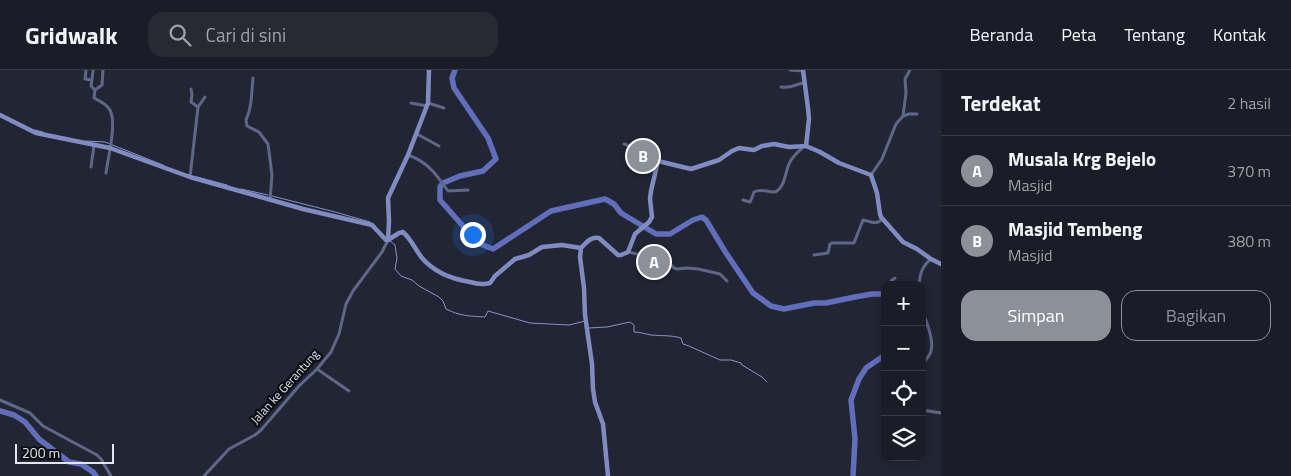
<!DOCTYPE html>
<html lang="id">
<meta charset="utf-8">
<style>
:root{--surface:#1a1c27;--page:#272933;--text:#f1f3f6;--muted:#9fa1a7;--line:#383a44;--accent:#8c9099}
body{margin:0;font-family:"Titillium Web",sans-serif;background:var(--page);color:var(--text)}
.controls{position:absolute;right:15px;bottom:15px;display:grid;overflow:hidden;border-radius:10px;box-shadow:0 2px 8px #0003}
.controls button{width:45px;height:45px;display:grid;place-items:center;padding:0;border:0;border-bottom:1px solid var(--line);background:var(--surface);color:var(--text);font:25px sans-serif}
.scale{position:absolute;left:15px;bottom:12px;width:99px;box-sizing:border-box;padding-left:5px;border:2px solid #e3e6f0;border-top:0;font-size:14px;line-height:18px;white-space:nowrap;color:#e3e6f0;-webkit-text-stroke:4px #0e0f15;paint-order:stroke}
.you{position:absolute;left:472px;top:164px;width:18px;height:18px;margin:-12px;border:4px solid #fff;border-radius:50%;background:#1a73e8;box-shadow:0 0 0 8px #1a73e833}
.badge{display:grid;place-items:center;width:32px;height:32px;border-radius:50%;background:var(--accent);color:#fff;font-size:16px;font-weight:700}
.pin{position:absolute;translate:-50% -50%;border:2px solid #fff;box-shadow:0 1px 5px #0006}
.list{margin:0;padding:0;list-style:none}
h2{display:flex;justify-content:space-between;align-items:center;height:65px;margin:0;padding:0 20px;font-size:21px}
h2 small{font-size:16px;font-weight:400;color:var(--muted)}
.list li{display:grid;grid-template-columns:32px 1fr auto;gap:15px;align-items:center;box-sizing:border-box;height:70px;padding:0 20px;border-top:1px solid var(--line)}
.list b{display:block;font-size:19px;white-space:nowrap}
.list p{margin:0;font-size:16px;white-space:nowrap;color:var(--muted)}
.list em{font-size:16px;font-style:normal;color:var(--muted)}
.actions{display:flex;gap:10px;padding:15px 20px}
.actions a{flex:1;padding:11px 0;border:1px solid var(--accent);border-radius:15px;text-align:center;font-size:18px;color:var(--accent)}
.actions .main{background:var(--accent);color:#fff}
.icon{flex:none;width:28px;height:28px;fill:none;stroke:currentColor;stroke-width:2;stroke-linecap:round;stroke-linejoin:round}
.map{position:relative;flex:none;width:941px;height:406px;overflow:hidden}
header{display:flex;align-items:center;gap:30px;box-sizing:border-box;height:70px;padding:0 25px;background:var(--surface);border-bottom:1px solid var(--line)}
header strong{font-size:24px}
nav{display:flex;gap:28px;margin-inline-start:auto;font-size:18px}
.search{width:350px;height:45px;background:var(--page);display:flex;align-items:center;gap:12px;box-sizing:border-box;padding:0 18px;border-radius:15px;color:var(--muted);font-size:19px}
main{display:flex}
aside{flex:1;background:var(--surface)}
.map>svg:first-child{display:block}
.lines{fill:none;stroke-linecap:round;stroke-linejoin:round}
.stream{stroke:#8892cb;stroke-width:1}
.river{stroke:#616ebb;stroke-width:5.5}
.street{stroke:#5f6788;stroke-width:3}
.secondary{stroke:#7f8bc1;stroke-width:4.5}
.labels{text-anchor:middle;stroke-width:4.5;stroke-linejoin:round;paint-order:stroke}
.street-label{font-size:12px;fill:#e3e6f0;stroke:#0e0f15}
</style>
<header>
<strong>Gridwalk</strong>
<div class="search"><svg class="icon" aria-label="search" viewBox="0 0 24 24"><circle cx="10" cy="10" r="6"/><path d="M15 15l6 6"/></svg>Cari di sini</div>
<nav><a>Beranda</a><a>Peta</a><a>Tentang</a><a>Kontak</a></nav>
</header>
<main>
<div class="map">
<svg width="941" height="406" viewBox="0 0 941 406">
<rect width="100%" height="100%" fill="#222634"/>
<g class="lines">
<g class="stream">
<path d="M35 60 43 62"/>
<path d="M86 71 105 72 163 95"/>
<path d="M197 107 227 115"/>
<path d="M241 119 268 125"/>
<path d="M272 126 335 142 370 152"/>
<path d="M389 170 395 175 397 188 395 199 401 206 412 210 419 216 439 227 443 231 446 239C460 246 469 246 485 247L488 241 530 253 569 255 585 251"/>
<path d="M589 258 607 257 630 252 634 255V262C640 262 645 264 651 265 661 266 671 265 681 268L683 274 689 276 720 290H731L741 293 742 295 762 307 767 312"/>
</g>
<g class="river">
<path d="M455 0 452 8 454 18 488 68 496 89 483 101 460 106 443 113 440 117V130L478 173 493 179 551 141 605 129 614 134 621 143 656 164H670L693 150 702 147 706 150 726 183 753 223 771 236 784 239 814 233H826L855 227 872 224H885"/>
<path d="M0 341 14 345 25 352 39 369 69 392 81 394 93 402 96 406"/>
<path d="M853 406 855 369 851 330 859 309 866 298 885 285"/>
</g>
<g class="street">
<path d="M86 0 85 9 92 10"/>
<path d="M790 0 803 1"/>
<path d="M93 1 91 16 95 20 94 28C100 31 107 34 110 40 117 54 108 87 106 103"/>
<path d="M253 8 251 32 249 42 246 50 247 56 259 62 268 74 272 105 270 130"/>
<path d="M781 17C793 19 794 14 804 13"/>
<path d="M191 19 192 25 191 32 198 37"/>
<path d="M95 20 102 15 103 0"/>
<path d="M411 33 427 36"/>
<path d="M428 33 444 38"/>
<path d="M903 46 909 44H917"/>
<path d="M417 64 439 76"/>
<path d="M624 74 633 77 637 73H641L658 91"/>
<path d="M408 85C428 92 436 104 448 121L468 120"/>
<path d="M91 97 94 75"/>
<path d="M871 105 882 89 896 54 903 46 906 23 905 9 910 0"/>
<path d="M190 107 198 37 205 27"/>
<path d="M743 130 750 132 751 130 754 122C763 117 772 125 777 121 786 114 785 101 790 92 793 86 799 81 803 77"/>
<path d="M628 182 668 191 674 198 677 199 687 198 698 199 720 204 727 211"/>
<path d="M814 185 828 183 830 174 832 173H854L863 150C869 151 877 156 882 149"/>
<path d="M892 215 891 211 895 208"/>
<path d="M919 215C920 204 922 196 931 189"/>
<path d="M922 242C927 251 934 271 931 281 930 286 925 290 922 295"/>
<path d="M317 299 349 321"/>
<path d="M0 330 30 343 43 356 97 385 101 389 111 406"/>
<path d="M922 340 941 343"/>
<path d="M204 406 229 379 255 365 261 360 299 316 317 299 331 282 339 264 346 234 353 221 382 182 388 170"/>
</g>
<g class="secondary">
<path d="M803 0 808 38 809 49 806 76 820 82 839 93 871 105 877 123 880 144 881 147 903 172 917 179 931 189 941 194"/>
<path d="M0 45 36 63 110 78 190 107 303 139 372 155 386 170H388"/>
<path d="M388 170 399 163 403 162C411 169 415 179 422 188 435 203 451 209 470 212 477 214 483 215 490 213L495 206 515 189 529 185 542 177 562 175 581 178 580 187 584 218 585 245 592 294 593 319 595 332 603 354 608 406"/>
<path d="M388 170 389 151 388 128 408 85 428 33 429 0"/>
<path d="M581 178C586 173 591 166 599 168L618 185H621L628 182 635 164 649 152 652 147 650 129 651 121 658 91 691 99 719 90 732 81 739 78 754 80 762 76 774 74 789 77 806 76"/>
</g>
</g>
<g class="labels">
<g class="street-label">
<text transform="translate(285 317) rotate(-48)" y="4">Jalan ke Gerantung</text>
</g>
</g>
</svg>
<div class="controls">
<button>+</button>
<button>−</button>
<button><svg class="icon" aria-label="locate" viewBox="0 0 24 24"><circle cx="12" cy="12" r="6"/><path d="M12 2v4M12 18v4M2 12h4M18 12h4"/></svg></button>
<button><svg class="icon" aria-label="layers" viewBox="0 0 24 24"><path d="M12 4l9 5-9 5-9-5zM3 14l9 5 9-5"/></svg></button>
</div>
<div class="scale">200 m</div>
<div class="you"></div>
<div class="pin badge" style="left:654px;top:192px">A</div>
<div class="pin badge" style="left:643px;top:86px">B</div>
</div>
<aside>
<h2>Terdekat<small>2 hasil</small></h2>
<ul class="list">
<li><span class="badge">A</span><div><b>Musala Krg Bejelo</b><p>Masjid</p></div><em>370 m</em></li>
<li><span class="badge">B</span><div><b>Masjid Tembeng</b><p>Masjid</p></div><em>380 m</em></li>
</ul>
<div class="actions"><a class="main">Simpan</a><a>Bagikan</a></div>
</aside>
</main>
